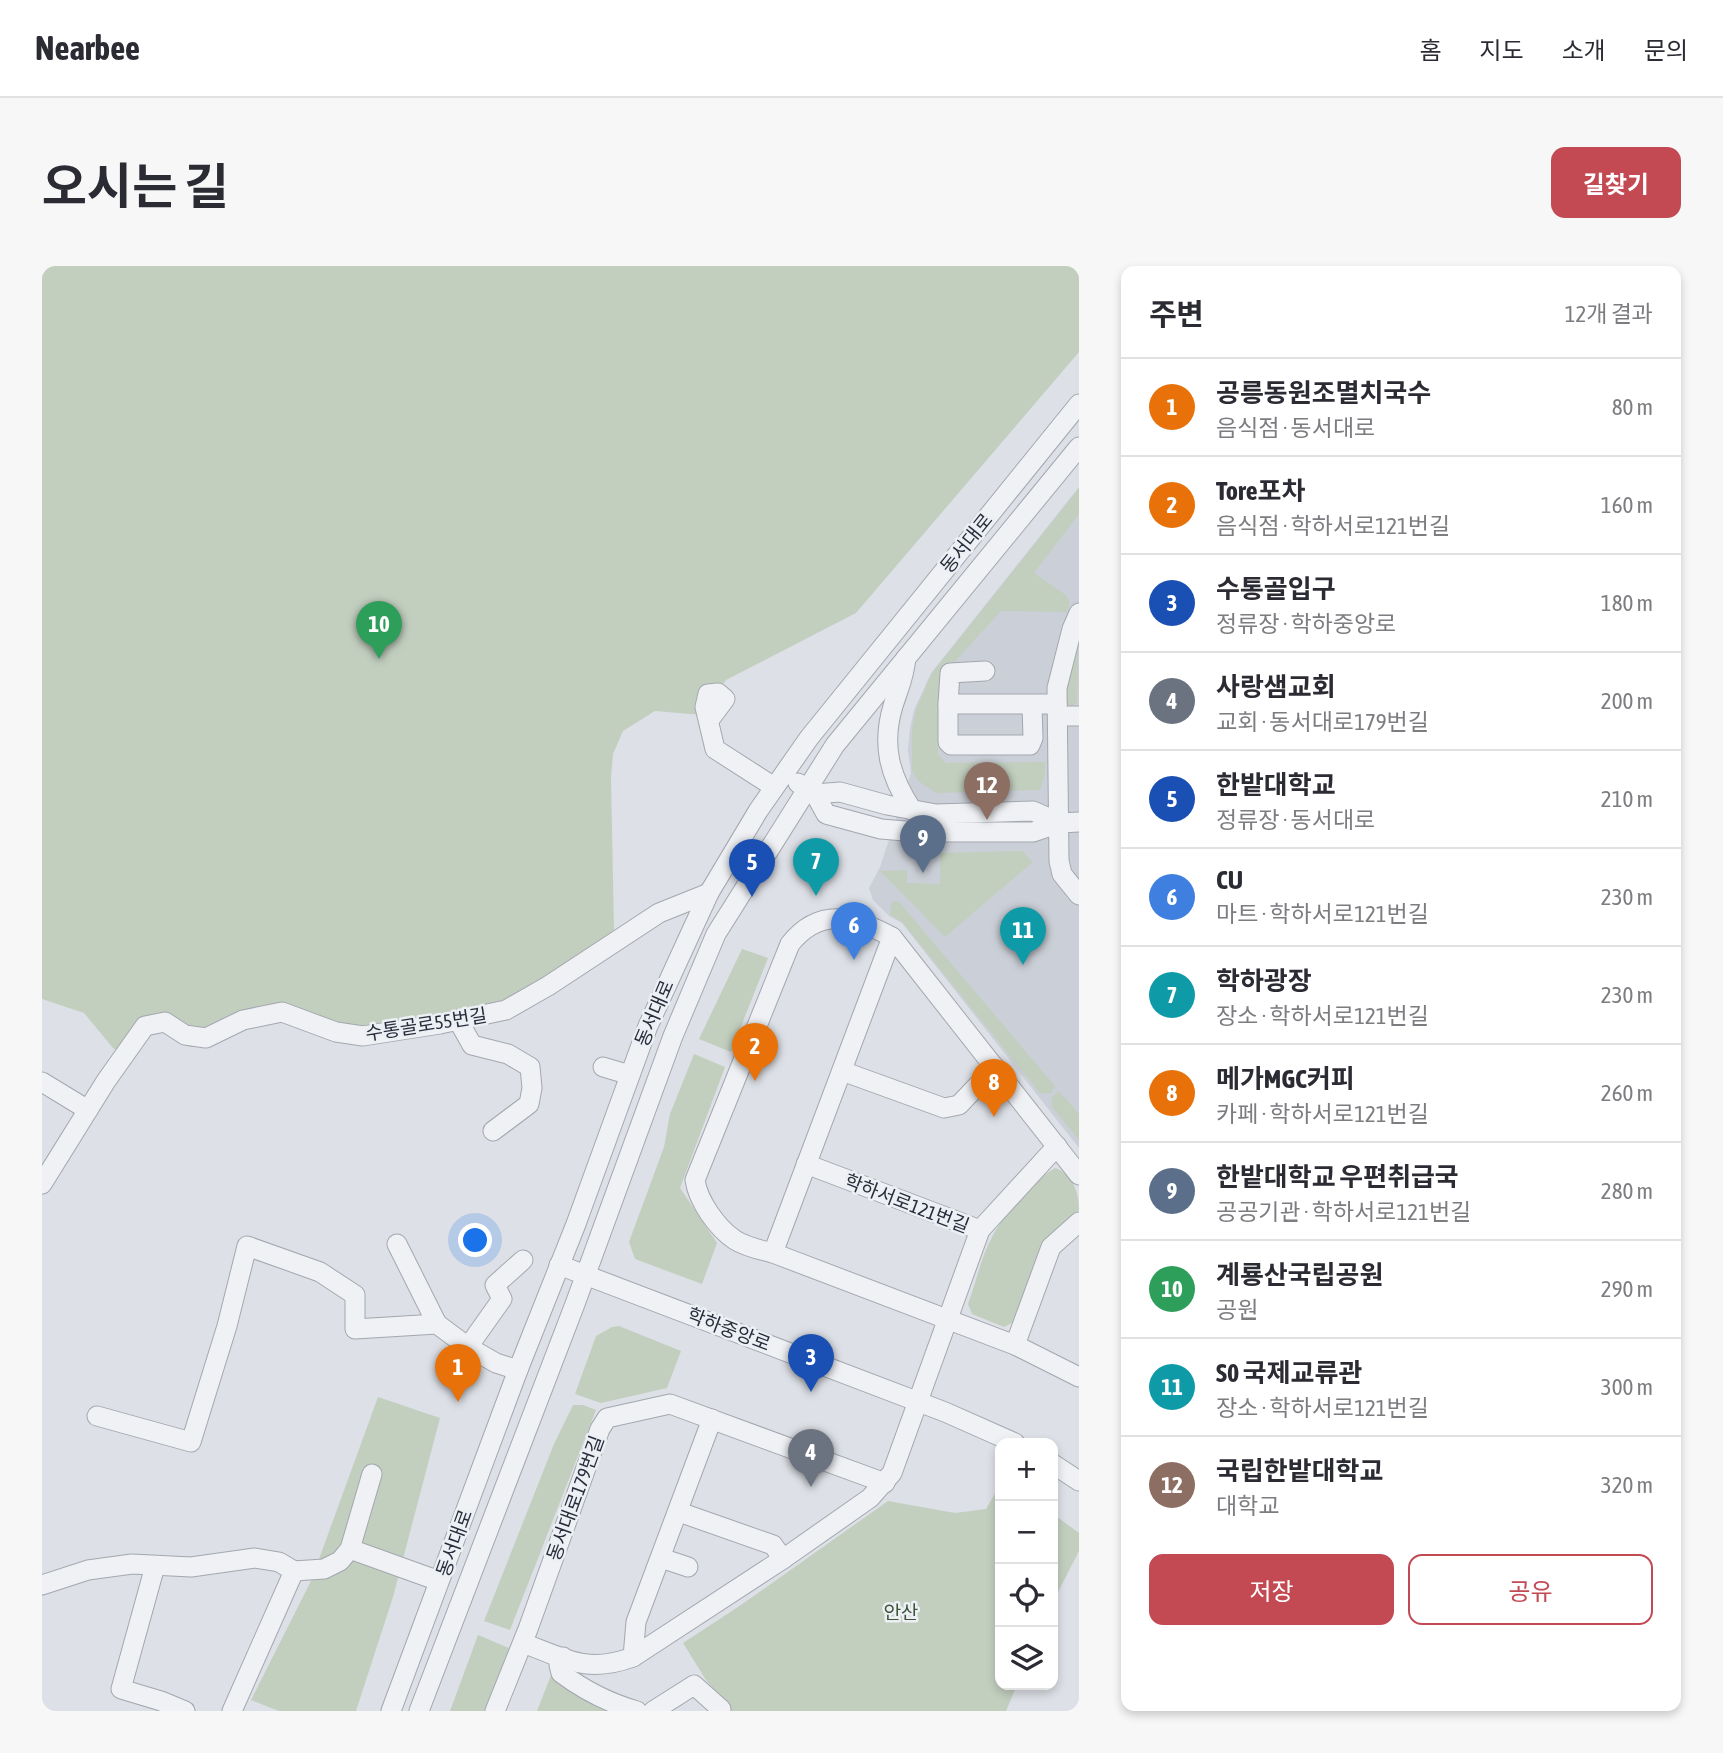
<!DOCTYPE html>
<html lang="ko">
<meta charset="utf-8">
<style>
:root{--surface:#fff;--page:#f7f7f7;--text:#2b2b33;--muted:#7c7c81;--line:#e1e1e2;--accent:#c34a53}
body{margin:0;font-family:"Asap Condensed","Noto Sans KR",sans-serif;background:var(--page);color:var(--text)}
.controls{position:absolute;right:21px;bottom:21px;display:grid;overflow:hidden;border-radius:14px;box-shadow:0 4px 10px #0003}
.controls button{width:63px;height:63px;display:grid;place-items:center;padding:0;border:0;border-bottom:2px solid var(--line);background:var(--surface);color:var(--text);font:35px sans-serif}
.you{position:absolute;left:434px;top:975px;width:24px;height:24px;margin:-18px;border:5px solid #fff;border-radius:50%;background:#1a73e8;box-shadow:0 0 0 10px #1a73e833}
.badge{display:grid;place-items:center;width:46px;height:46px;border-radius:50%;background:var(--accent);color:#fff;font-size:23px;font-weight:700}
.pin{position:absolute;translate:-50% -58px;filter:drop-shadow(0 2px 4px #0008)}
.pin::after{content:'';position:absolute;top:37px;width:24px;height:21px;background:inherit;clip-path:polygon(0 0,100% 0,50% 100%)}
.list{margin:0;padding:0;list-style:none}
h2{display:flex;justify-content:space-between;align-items:center;height:91px;margin:0;padding:0 28px;font-size:30px}
h2 small{font-size:23px;font-weight:400;color:var(--muted)}
.list li{display:grid;grid-template-columns:46px 1fr auto;gap:21px;align-items:center;box-sizing:border-box;height:98px;padding:0 28px;border-top:2px solid var(--line)}
.list b{display:block;font-size:26px;white-space:nowrap}
.list p{margin:0;font-size:23px;white-space:nowrap;color:var(--muted)}
.list em{font-size:23px;font-style:normal;color:var(--muted)}
.actions{display:flex;gap:14px;padding:21px 28px}
.actions a{flex:1;padding:16px 0;border:2px solid var(--accent);border-radius:14px;text-align:center;font-size:24px;color:var(--accent)}
.actions .main{background:var(--accent);color:#fff}
.icon{flex:none;width:38px;height:38px;fill:none;stroke:currentColor;stroke-width:2;stroke-linecap:round;stroke-linejoin:round}
.map{position:relative;flex:none;width:1037px;height:1445px;overflow:hidden;border-radius:14px}
header{display:flex;align-items:center;gap:42px;box-sizing:border-box;height:98px;padding:0 35px;background:var(--surface);border-bottom:2px solid var(--line)}
header strong{font-size:33px}
nav{display:flex;gap:38px;margin-inline-start:auto;font-size:24px}
.intro{display:flex;align-items:center;justify-content:space-between;box-sizing:border-box;height:168px;padding:0 42px}
h1{margin:0;font-size:49px}
.button{padding:18px 32px;border-radius:14px;background:var(--accent);color:#fff;font-size:24px;font-weight:700}
main{display:flex;gap:42px;padding:0 42px}
aside{flex:1;background:var(--surface);border-radius:14px;box-shadow:0 4px 10px #0003}
.map>svg:first-child{display:block}
.built{fill:#cbcfd7}
.green{fill:#c2cfbf}
.lines{fill:none;stroke-linecap:round;stroke-linejoin:round}
.minor-casing{stroke:#a3a7af;stroke-width:21}
.minor{stroke:#eff1f4;stroke-width:19}
.labels{text-anchor:middle;stroke-width:5;stroke-linejoin:round;paint-order:stroke}
.street-label{font-size:19px;fill:#282d3b;stroke:#eceff4}
.park-label{font-size:19px;fill:#3a5536;stroke:#eceff4}
</style>
<header>
<strong>Nearbee</strong>
<nav><a>홈</a><a>지도</a><a>소개</a><a>문의</a></nav>
</header>
<div class="intro"><h1>오시는 길</h1><a class="button">길찾기</a></div>
<main>
<div class="map">
<svg width="1037" height="1445" viewBox="0 0 1037 1445">
<rect width="100%" height="100%" fill="#dde0e6"/>
<path class="built" d="M1037 221V882L860 657 847 650 831 634 827 622 838 601 869 507 866 484 868 463 872 444 889 407Z"/>
<g class="green">
<path d="M0 0H1037V86L814 347 684 414 660 449 613 445 581 465 571 488 569 512 572 664 490 722 462 739 321 766 266 751 190 765 160 781H148L121 766 100 770 84 791 71 782 42 747 0 733Z"/>
<path d="M1037 222V248L992 307 1024 329 1028 337 1025 346 959 345 898 412 896 488 904 497 1003 496C1003 507 1003 514 997 524L894 527 876 515 870 504V463L874 444 890 407Z"/>
<path d="M1037 355 1035 436 1031 440H1026L1023 437 1029 383Z"/>
<path d="M980 585 991 596 903 671 838 605 865 604V617L898 618V587Z"/>
<path d="M850 635 857 636 1013 820 1009 827H998L860 656 848 649Z"/>
<path d="M700 683 726 692 689 786 657 773Z"/>
<path d="M652 788 683 801 638 922 675 977 660 1018 593 993 587 976 622 881 628 848Z"/>
<path d="M1017 825 1037 848V874L1010 841V831Z"/>
<path d="M1013 902C1031 908 1037 927 1037 944L1003 976 970 1057 962 1061 930 1048 926 1038C934 1017 939 991 950 971 960 950 993 913 1013 902Z"/>
<path d="M577 1060 639 1085 625 1122 559 1137 533 1128 554 1070 570 1061Z"/>
<path d="M336 1131 398 1152 351 1331 314 1445H237L209 1434 269 1315Z"/>
<path d="M531 1139H541L554 1144 468 1364 442 1355 512 1178Z"/>
<path d="M958 1219V1419H975L964 1445H689L664 1414 641 1377 699 1339 846 1235 913 1247 944 1243Z"/>
<path d="M1011 1248 1037 1267V1285L1011 1336Z"/>
<path d="M436 1369 467 1382 442 1445H408Z"/>
<path d="M509 1409 545 1432 582 1445H495Z"/>
</g>
<g class="lines">
<defs>
<g id="minor">
<path d="M1037 347 1030 363 1015 422 1017 595 1020 608 1037 629"/>
<path d="M864 392C862 412 857 421 851 440 839 480 848 510 870 544"/>
<path d="M943 405 908 407 906 438H1015"/>
<path d="M906 438V476L909 479H988L991 472 990 439"/>
<path d="M1016 450H1037"/>
<path d="M668 453 683 433 676 427 666 428 663 441 673 483 732 521"/>
<path d="M756 517 773 528 784 548 839 563 875 566H991L1018 557 1037 556"/>
<path d="M773 528 798 526 845 539 894 548 991 545 1018 557"/>
<path d="M416 754 430 779 466 788 488 801 490 822 487 838 451 865"/>
<path d="M561 801 588 809"/>
<path d="M800 805 902 842 917 839 953 801"/>
<path d="M0 816 46 844"/>
<path d="M764 898 938 964"/>
<path d="M1037 909 850 671C813 651 778 640 748 678L653 914C656 935 675 962 693 974 704 981 719 984 731 987L973 1079 1037 1111"/>
<path d="M0 918 64 815 103 760 123 756 143 769 164 772 201 754 240 746 294 766 321 770 398 758 464 744 506 720 617 647 667 627"/>
<path d="M355 978 395 1058"/>
<path d="M731 987 850 671"/>
<path d="M517 999 903 1146 973 1177"/>
<path d="M973 1079 1009 981 1037 956"/>
<path d="M426 1081 460 1033 453 1019 481 994"/>
<path d="M55 1150 149 1176 185 1060 205 980 278 1006 313 1029V1063L395 1058 426 1081 454 1097 476 1104"/>
<path d="M1011 1198 1037 1215"/>
<path d="M637 1246 731 1279 741 1293"/>
<path d="M308 1283 397 1315"/>
<path d="M619 1292 646 1301"/>
<path d="M113 1300 79 1423 119 1435 143 1445"/>
<path d="M0 1319 46 1304 90 1298 149 1301 213 1292 237 1296 252 1305 282 1303 298 1295 308 1283 330 1208"/>
<path d="M481 1377C524 1393 545 1408 591 1391L741 1293 828 1232 850 1207 938 964 1015 880"/>
<path d="M521 1391 517 1399 519 1407C543 1425 567 1437 595 1445"/>
<path d="M591 1391 594 1356 670 1153"/>
<path d="M190 1445 252 1305"/>
<path d="M349 1445 476 1104 534 958 606 760 667 627 716 545 767 472 1037 138"/>
<path d="M377 1445 533 1038 631 770 674 668 793 479 1037 181"/>
<path d="M453 1445 486 1363 558 1163 565 1152 628 1138 843 1217"/>
<path d="M611 1445 652 1419 679 1443"/>
</g>
</defs>
<use href="#minor" class="minor-casing"/>
<use href="#minor" class="minor"/>
</g>
<g class="labels">
<g class="street-label">
<text transform="translate(924 277) rotate(-51)" y="7">동서대로</text>
<text transform="translate(612 747) rotate(-67)" y="7">동서대로</text>
<text transform="translate(384 758) rotate(-9)" y="7">수통골로55번길</text>
<text transform="translate(865 937) rotate(21)" y="7">학하서로121번길</text>
<text transform="translate(687 1063) rotate(21)" y="7">학하중앙로</text>
<text transform="translate(533 1232) rotate(-70)" y="7">동서대로179번길</text>
<text transform="translate(412 1277) rotate(-70)" y="7">동서대로</text>
</g>
<g class="park-label">
<text x="859" y="1353">안산</text>
</g>
</g>
</svg>
<div class="controls">
<button>+</button>
<button>−</button>
<button><svg class="icon" aria-label="locate" viewBox="0 0 24 24"><circle cx="12" cy="12" r="6"/><path d="M12 2v4M12 18v4M2 12h4M18 12h4"/></svg></button>
<button><svg class="icon" aria-label="layers" viewBox="0 0 24 24"><path d="M12 4l9 5-9 5-9-5zM3 14l9 5 9-5"/></svg></button>
</div>
<div class="you"></div>
<div class="pin badge" style="left:416px;top:1136px;background:#e8710a">1</div>
<div class="pin badge" style="left:713px;top:815px;background:#e8710a">2</div>
<div class="pin badge" style="left:769px;top:1126px;background:#1a4fb4">3</div>
<div class="pin badge" style="left:769px;top:1221px;background:#6b7280">4</div>
<div class="pin badge" style="left:710px;top:631px;background:#1a4fb4">5</div>
<div class="pin badge" style="left:812px;top:694px;background:#3f7fe0">6</div>
<div class="pin badge" style="left:774px;top:630px;background:#0f9aa8">7</div>
<div class="pin badge" style="left:952px;top:851px;background:#e8710a">8</div>
<div class="pin badge" style="left:881px;top:607px;background:#5c6f8a">9</div>
<div class="pin badge" style="left:337px;top:393px;background:#2e9e5b">10</div>
<div class="pin badge" style="left:981px;top:699px;background:#0f9aa8">11</div>
<div class="pin badge" style="left:945px;top:554px;background:#8d6e63">12</div>
</div>
<aside>
<h2>주변<small>12개 결과</small></h2>
<ul class="list">
<li><span class="badge" style="background:#e8710a">1</span><div><b>공릉동원조멸치국수</b><p>음식점 · 동서대로</p></div><em>80 m</em></li>
<li><span class="badge" style="background:#e8710a">2</span><div><b>Tore포차</b><p>음식점 · 학하서로121번길</p></div><em>160 m</em></li>
<li><span class="badge" style="background:#1a4fb4">3</span><div><b>수통골입구</b><p>정류장 · 학하중앙로</p></div><em>180 m</em></li>
<li><span class="badge" style="background:#6b7280">4</span><div><b>사랑샘교회</b><p>교회 · 동서대로179번길</p></div><em>200 m</em></li>
<li><span class="badge" style="background:#1a4fb4">5</span><div><b>한밭대학교</b><p>정류장 · 동서대로</p></div><em>210 m</em></li>
<li><span class="badge" style="background:#3f7fe0">6</span><div><b>CU</b><p>마트 · 학하서로121번길</p></div><em>230 m</em></li>
<li><span class="badge" style="background:#0f9aa8">7</span><div><b>학하광장</b><p>장소 · 학하서로121번길</p></div><em>230 m</em></li>
<li><span class="badge" style="background:#e8710a">8</span><div><b>메가MGC커피</b><p>카페 · 학하서로121번길</p></div><em>260 m</em></li>
<li><span class="badge" style="background:#5c6f8a">9</span><div><b>한밭대학교 우편취급국</b><p>공공기관 · 학하서로121번길</p></div><em>280 m</em></li>
<li><span class="badge" style="background:#2e9e5b">10</span><div><b>계룡산국립공원</b><p>공원</p></div><em>290 m</em></li>
<li><span class="badge" style="background:#0f9aa8">11</span><div><b>S0 국제교류관</b><p>장소 · 학하서로121번길</p></div><em>300 m</em></li>
<li><span class="badge" style="background:#8d6e63">12</span><div><b>국립한밭대학교</b><p>대학교</p></div><em>320 m</em></li>
</ul>
<div class="actions"><a class="main">저장</a><a>공유</a></div>
</aside>
</main>
